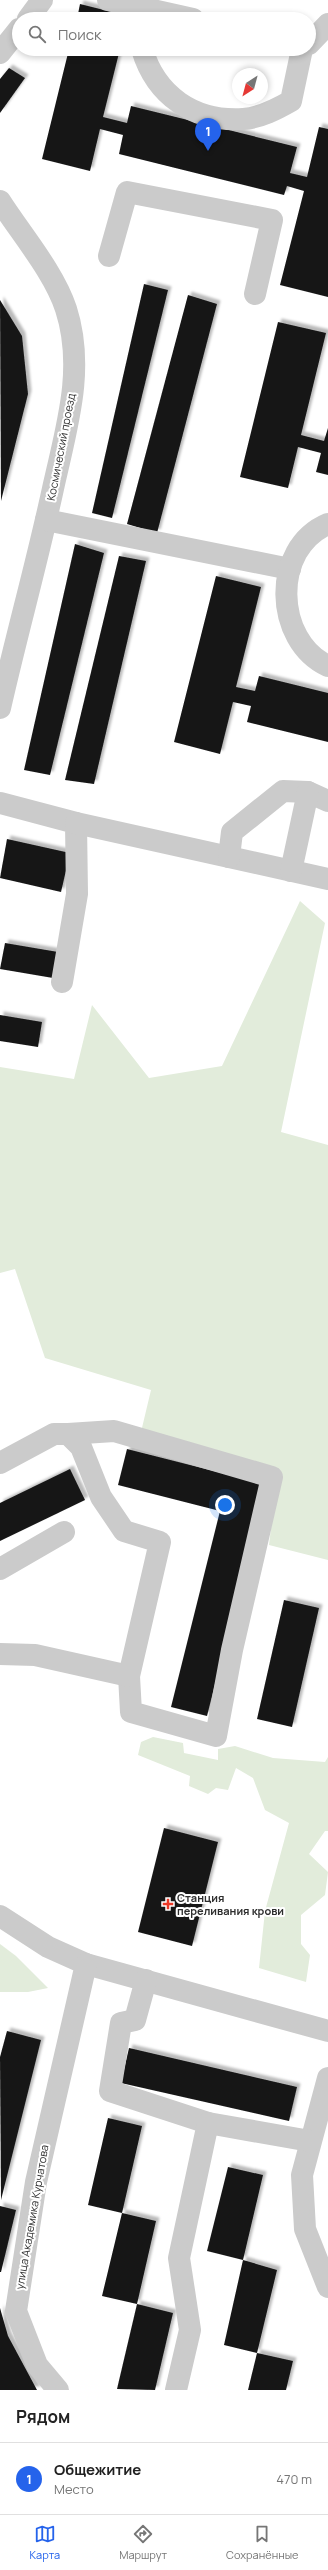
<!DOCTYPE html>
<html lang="ru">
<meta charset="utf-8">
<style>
:root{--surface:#fff;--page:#f2f2f2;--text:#222;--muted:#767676;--line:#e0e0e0;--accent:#2563eb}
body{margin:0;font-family:Manrope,sans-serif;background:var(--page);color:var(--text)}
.compass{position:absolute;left:232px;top:68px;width:36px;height:36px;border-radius:50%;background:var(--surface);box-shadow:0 2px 6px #0003;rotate:216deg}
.you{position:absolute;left:225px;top:1505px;width:14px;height:14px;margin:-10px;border:3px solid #fff;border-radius:50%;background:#1a73e8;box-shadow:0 0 0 6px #1a73e833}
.badge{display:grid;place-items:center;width:26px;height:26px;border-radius:50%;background:var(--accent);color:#fff;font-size:13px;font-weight:700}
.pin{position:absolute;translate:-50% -33px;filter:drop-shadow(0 1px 2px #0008)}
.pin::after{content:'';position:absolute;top:21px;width:14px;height:12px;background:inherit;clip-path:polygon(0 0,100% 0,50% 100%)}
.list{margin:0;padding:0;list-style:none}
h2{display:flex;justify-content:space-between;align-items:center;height:52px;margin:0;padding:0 16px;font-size:17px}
h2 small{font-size:13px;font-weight:400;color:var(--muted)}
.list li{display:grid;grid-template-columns:26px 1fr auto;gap:12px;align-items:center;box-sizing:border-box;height:72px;padding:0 16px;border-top:1px solid var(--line)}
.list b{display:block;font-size:15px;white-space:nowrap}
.list p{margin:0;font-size:13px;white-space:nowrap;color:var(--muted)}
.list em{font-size:13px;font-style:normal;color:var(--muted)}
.icon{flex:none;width:22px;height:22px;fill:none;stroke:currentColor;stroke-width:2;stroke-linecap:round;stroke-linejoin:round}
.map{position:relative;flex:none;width:328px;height:2390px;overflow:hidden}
.search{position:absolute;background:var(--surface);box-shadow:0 2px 6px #0003;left:12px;right:12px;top:12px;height:44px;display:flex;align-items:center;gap:10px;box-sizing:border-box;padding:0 14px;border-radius:22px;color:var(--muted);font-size:15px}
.sheet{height:124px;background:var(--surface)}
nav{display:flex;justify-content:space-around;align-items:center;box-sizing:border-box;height:56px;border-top:1px solid var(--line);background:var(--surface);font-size:11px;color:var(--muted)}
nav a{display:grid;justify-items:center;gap:2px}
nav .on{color:var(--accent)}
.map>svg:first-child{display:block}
.green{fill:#e2ecdb}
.building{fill:#151515;filter:url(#shadow)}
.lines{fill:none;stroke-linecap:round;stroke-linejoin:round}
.minor{stroke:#cbcbcb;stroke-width:22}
.poi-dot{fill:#ed3a28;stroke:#fff;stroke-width:1.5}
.labels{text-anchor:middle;stroke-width:4;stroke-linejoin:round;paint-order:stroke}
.street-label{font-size:11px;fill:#2e2e2e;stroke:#fff}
.poi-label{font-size:11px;font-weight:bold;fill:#2e2e2e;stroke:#fff;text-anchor:start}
</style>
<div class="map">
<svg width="328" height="2390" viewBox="0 0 328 2390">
<defs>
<filter id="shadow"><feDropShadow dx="3.5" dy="-3.5" stdDeviation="1" flood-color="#0004"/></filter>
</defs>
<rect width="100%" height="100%" fill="#fff"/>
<g class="green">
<path d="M300 901 325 923 281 1132 328 1145V1560L269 1545 277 1477 141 1432 151 1390 45 1358 15 1269 0 1273V1067L74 1079 92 1005 149 1078 222 1066Z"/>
<path d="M153 1737 183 1743 184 1753 218 1760V1749L235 1746 273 1758 325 1762 328 1757V1831H325L309 1854 328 1872 325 1895 301 1915V1944L310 1955 306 1982 259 1968 265 1911 289 1823 265 1810 253 1778 236 1768 228 1790 216 1788 208 1794 189 1786 190 1776 138 1755 141 1742Z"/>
<path d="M0 1944 16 1956 48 1988 28 1992H0Z"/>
</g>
<g class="building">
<path d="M80 4 128 16 127 19H77Z"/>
<path d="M69 49H120L103 117 127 123 131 106 297 147 290 173 307 177 319 127 328 129V297L280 285 304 191 287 186 284 195 119 154 123 135 100 129 90 171 42 159Z"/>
<path d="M9 68 25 78 0 113V79Z"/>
<path d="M144 284 168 290 112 518 92 513Z"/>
<path d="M188 295 217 304 157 533 127 524Z"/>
<path d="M0 300 22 336 28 394 1 501Z"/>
<path d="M278 322 326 333 301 435 324 441 328 428V475L316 472 321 453 298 447 288 488 240 477Z"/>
<path d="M75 544 104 553 50 775 24 770Z"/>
<path d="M119 556 146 561 94 784 65 780Z"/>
<path d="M216 576 261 587 236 687 255 691 259 676 328 693V742L247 722 251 706 233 702 220 754 174 742Z"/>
<path d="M7 839 70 853 61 892 0 878Z"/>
<path d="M5 943 58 952 53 978 0 969Z"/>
<path d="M0 1015 42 1022 38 1047 0 1041Z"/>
<path d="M127 1449 265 1484 207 1716 171 1707 220 1511 118 1485Z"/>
<path d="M70 1469 85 1500 0 1541V1503Z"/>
<path d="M284 1600 319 1608 292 1727 257 1719Z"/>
<path d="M164 1828 218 1842 192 1946 138 1932Z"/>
<path d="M7 2031 41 2040 1 2200 0 2057Z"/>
<path d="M129 2048 297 2087 289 2121 121 2083Z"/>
<path d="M108 2118 142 2126 122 2213 156 2221 137 2304 102 2296 122 2213 88 2205Z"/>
<path d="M228 2167 263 2175 243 2260 277 2270 257 2353 224 2345 243 2260 207 2251Z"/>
<path d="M0 2206 16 2210 1 2272H0Z"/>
<path d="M137 2304 173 2313 155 2390 117 2389Z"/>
<path d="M0 2308 8 2336 37 2390H0Z"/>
<path d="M257 2353 293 2361 286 2390H248Z"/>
</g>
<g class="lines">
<g class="minor">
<path d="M108 0 193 19"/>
<path d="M28 19 42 0"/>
<path d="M309 44 328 24"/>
<path d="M142 49C156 96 194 122 243 119 260 118 277 109 291 101L302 49"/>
<path d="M0 53 19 29"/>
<path d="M0 201C21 234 54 272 66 309 85 368 67 426 54 484 38 559 17 633 0 708"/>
<path d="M109 256 127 192 272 220 255 294"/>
<path d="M46 520 290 569"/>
<path d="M328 524C271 548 274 641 328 666"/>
<path d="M0 803 76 823 77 894 62 982"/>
<path d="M76 823 328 879"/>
<path d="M229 857 232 832 283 791 308 792 328 801"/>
<path d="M291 871 308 792"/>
<path d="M68 1434 114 1431 272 1477 232 1650 216 1736 131 1712 129 1676"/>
<path d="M0 1463 54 1434H68L81 1447 101 1497 124 1531 160 1542 129 1676 35 1655 0 1654"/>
<path d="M0 1569 64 1532"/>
<path d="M0 1916 48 1947 86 1964 328 2031"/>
<path d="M146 1980 135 2020 121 2023 110 2091 208 2123"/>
<path d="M328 2078 302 2175 305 2229 328 2287"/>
<path d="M58 2390 37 2365 16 2311 36 2182 86 1964"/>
<path d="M176 2390 190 2330 179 2258 208 2123 310 2141"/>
</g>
</g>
<path class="poi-dot" d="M166 1898h4v4h4v4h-4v4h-4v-4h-4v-4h4z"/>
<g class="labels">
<g class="street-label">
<text transform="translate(61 447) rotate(-79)" y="4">Космический проезд</text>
<text transform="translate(32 2217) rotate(-80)" y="4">улица Академика Курчатова</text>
</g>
<g class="poi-label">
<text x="177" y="1902">Станция<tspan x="177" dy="13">переливания крови</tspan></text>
</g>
</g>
</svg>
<svg class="compass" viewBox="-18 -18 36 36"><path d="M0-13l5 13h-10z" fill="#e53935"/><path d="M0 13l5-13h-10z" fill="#767676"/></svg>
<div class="you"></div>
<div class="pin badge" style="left:208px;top:151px">1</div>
<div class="search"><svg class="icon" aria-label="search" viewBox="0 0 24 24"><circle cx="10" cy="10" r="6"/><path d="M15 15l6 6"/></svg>Поиск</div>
</div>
<section class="sheet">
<h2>Рядом<small></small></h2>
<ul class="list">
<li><span class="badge">1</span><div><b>Общежитие</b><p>Место</p></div><em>470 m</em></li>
</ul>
</section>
<nav>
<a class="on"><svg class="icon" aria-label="map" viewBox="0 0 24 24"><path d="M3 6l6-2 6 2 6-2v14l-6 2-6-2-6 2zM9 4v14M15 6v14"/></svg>Карта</a>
<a><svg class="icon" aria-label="directions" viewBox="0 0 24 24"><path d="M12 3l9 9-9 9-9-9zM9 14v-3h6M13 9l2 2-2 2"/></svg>Маршрут</a>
<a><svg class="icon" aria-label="saved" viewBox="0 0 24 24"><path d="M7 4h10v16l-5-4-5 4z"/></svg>Сохранённые</a>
</nav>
